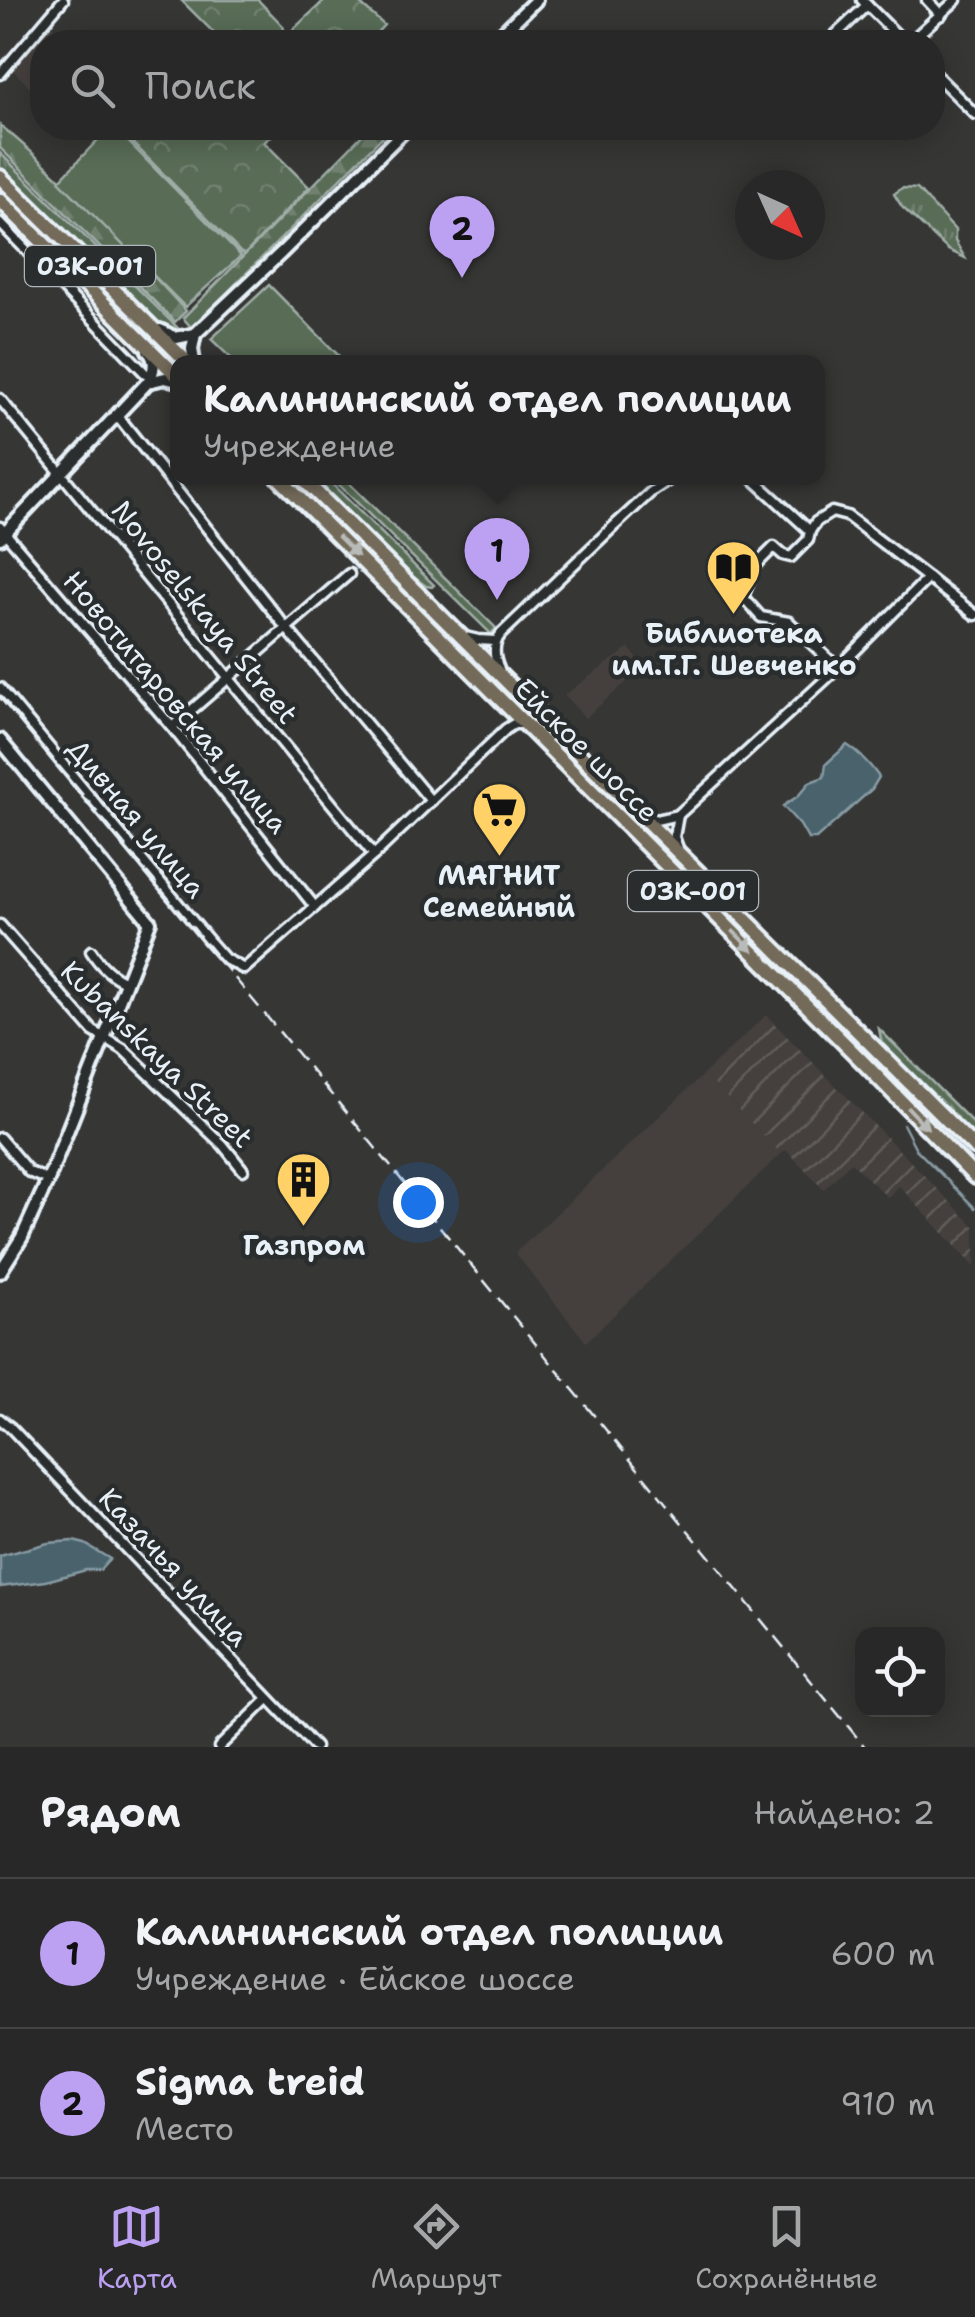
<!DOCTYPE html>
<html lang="ru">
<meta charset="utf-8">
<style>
:root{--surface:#282828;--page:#303030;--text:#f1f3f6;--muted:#a5a6a8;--line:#444445;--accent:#bca0f2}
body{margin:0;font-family:"Shantell Sans",sans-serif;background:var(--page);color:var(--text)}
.controls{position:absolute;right:30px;bottom:30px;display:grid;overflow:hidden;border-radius:20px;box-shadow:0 5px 25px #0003}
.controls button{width:90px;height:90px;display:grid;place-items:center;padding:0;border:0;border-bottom:2px solid var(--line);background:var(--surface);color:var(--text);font:50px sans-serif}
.compass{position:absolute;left:735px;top:170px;width:90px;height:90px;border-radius:50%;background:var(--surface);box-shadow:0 5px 25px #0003;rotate:135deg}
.you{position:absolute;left:418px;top:1202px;width:35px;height:35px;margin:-25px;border:8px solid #fff;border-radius:50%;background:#1a73e8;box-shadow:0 0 0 15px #1a73e833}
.badge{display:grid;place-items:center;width:65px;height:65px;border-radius:50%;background:var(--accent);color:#111;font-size:32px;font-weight:700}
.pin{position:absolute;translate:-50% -82px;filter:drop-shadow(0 2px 5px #0008)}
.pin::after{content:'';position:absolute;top:52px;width:35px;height:30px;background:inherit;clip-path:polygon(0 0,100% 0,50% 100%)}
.popup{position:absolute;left:170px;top:355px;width:655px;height:130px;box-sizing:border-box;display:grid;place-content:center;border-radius:20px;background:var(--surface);filter:drop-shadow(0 2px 8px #0005);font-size:32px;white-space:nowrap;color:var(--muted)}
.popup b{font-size:38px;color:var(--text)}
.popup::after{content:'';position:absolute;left:50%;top:100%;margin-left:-20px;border:20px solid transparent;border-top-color:var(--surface)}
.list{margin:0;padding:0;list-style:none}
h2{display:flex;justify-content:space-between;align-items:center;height:130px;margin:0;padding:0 40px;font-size:42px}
h2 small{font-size:32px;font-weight:400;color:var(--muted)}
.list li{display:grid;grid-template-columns:65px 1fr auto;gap:30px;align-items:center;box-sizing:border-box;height:150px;padding:0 40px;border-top:2px solid var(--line)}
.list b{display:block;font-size:38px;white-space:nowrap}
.list p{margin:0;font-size:32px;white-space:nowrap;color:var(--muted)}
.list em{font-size:32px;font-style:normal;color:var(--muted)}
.icon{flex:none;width:55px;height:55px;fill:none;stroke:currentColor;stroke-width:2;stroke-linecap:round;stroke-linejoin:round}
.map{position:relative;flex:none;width:975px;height:1747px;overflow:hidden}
.search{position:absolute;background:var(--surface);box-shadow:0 5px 25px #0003;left:30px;right:30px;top:30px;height:110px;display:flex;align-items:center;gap:25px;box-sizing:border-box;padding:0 35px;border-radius:40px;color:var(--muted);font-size:38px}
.sheet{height:430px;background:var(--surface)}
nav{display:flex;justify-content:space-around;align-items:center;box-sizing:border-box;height:140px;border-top:2px solid var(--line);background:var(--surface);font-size:28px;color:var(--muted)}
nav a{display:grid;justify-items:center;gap:5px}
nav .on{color:var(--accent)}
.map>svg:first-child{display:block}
.built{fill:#45413d}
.industrial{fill:url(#industrial-furrows)}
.grass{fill:url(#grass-tufts);stroke:#a0aea8;stroke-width:2.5}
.forest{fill:url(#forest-firs);stroke:#a0aea8;stroke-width:2.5}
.park{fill:url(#park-crowns);stroke:#a0aea8;stroke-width:2.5}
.pitch{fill:#596c57;stroke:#a0aea8;stroke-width:2.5}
.water{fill:#48626c;stroke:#889ba4;stroke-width:2.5}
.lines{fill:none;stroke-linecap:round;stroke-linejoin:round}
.stream{stroke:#889ba4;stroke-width:2.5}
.minor-casing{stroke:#e8f1f8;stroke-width:15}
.tertiary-casing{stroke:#e8f1f8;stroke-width:18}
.primary-casing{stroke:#e8f1f8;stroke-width:20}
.minor{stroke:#2a2d2e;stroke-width:8}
.tertiary{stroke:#2a2d2e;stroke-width:10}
.primary{stroke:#736b5a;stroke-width:12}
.rail{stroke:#e8f1f8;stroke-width:2.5;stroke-dasharray:15 8;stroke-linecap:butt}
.oneway{fill:#b9bbb9}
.labels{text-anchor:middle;stroke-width:9;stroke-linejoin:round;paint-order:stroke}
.shield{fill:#2a2d2e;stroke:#afb6bb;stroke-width:2.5}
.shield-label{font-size:25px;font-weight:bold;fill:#e8f1f8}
.street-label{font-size:28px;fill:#e8f1f8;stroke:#2a2d2e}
.poi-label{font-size:28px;font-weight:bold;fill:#e8f1f8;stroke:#2a2d2e}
</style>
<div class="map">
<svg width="975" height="1747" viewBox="0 0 975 1747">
<defs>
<pattern id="industrial-furrows" width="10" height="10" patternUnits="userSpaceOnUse" patternTransform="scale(2.5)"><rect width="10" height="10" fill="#45413d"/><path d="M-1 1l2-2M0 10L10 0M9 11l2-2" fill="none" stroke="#605d5a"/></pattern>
<pattern id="grass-tufts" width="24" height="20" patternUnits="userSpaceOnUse" patternTransform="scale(2.5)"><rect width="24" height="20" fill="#596c57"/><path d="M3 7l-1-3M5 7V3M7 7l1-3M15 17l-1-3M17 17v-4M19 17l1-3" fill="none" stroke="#718170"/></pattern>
<pattern id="forest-firs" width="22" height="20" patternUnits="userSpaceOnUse" patternTransform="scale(2.5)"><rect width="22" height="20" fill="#596c57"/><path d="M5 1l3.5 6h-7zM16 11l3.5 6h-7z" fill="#718170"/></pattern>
<pattern id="park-crowns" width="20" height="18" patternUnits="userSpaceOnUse" patternTransform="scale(2.5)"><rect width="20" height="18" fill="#596c57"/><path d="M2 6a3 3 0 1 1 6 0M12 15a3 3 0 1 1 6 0" fill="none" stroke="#718170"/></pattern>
</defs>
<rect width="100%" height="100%" fill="#363635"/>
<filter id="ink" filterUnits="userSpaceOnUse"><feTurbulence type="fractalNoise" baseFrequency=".01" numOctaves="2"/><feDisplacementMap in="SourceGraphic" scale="20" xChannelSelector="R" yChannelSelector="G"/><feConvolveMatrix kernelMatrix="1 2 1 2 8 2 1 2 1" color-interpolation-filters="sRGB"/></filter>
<g filter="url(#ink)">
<g class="built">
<path d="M48 21 70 42H42V83L33 91 10 67Z"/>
<path d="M629 648 644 667 585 718 564 695Z"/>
<path d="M704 1074 781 1154 586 1342 515 1253Z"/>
</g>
<path class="industrial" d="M766 1015 975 1227V1267L899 1186 888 1198 851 1162 824 1189 786 1150 781 1154 704 1074Z"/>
<g class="grass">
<path d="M0 153 184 334 175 335 158 325 0 169Z"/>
<path d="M902 188 917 189 955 230V241L965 258 948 250 902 207 894 194Z"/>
<path d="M312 478H326L434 585 432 587 426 586 407 572Z"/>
</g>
<g class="forest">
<path d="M0 125C67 180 126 247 186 311L175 322 0 148Z"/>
<path d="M369 128H391L192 328 183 318Z"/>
<path d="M332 478H344L496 628 491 634Z"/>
<path d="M879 1029 975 1125V1140L883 1050Z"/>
</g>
<g class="park">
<path d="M181 0H258L283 26 286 36 325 0H356L384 25 368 42H223Z"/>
<path d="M118 128H282L264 142 309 187 245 254 241 253Z"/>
</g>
<g class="pitch">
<path d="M109 128H115L241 256 185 307 59 181Z"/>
<path d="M269 285 345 362H235L211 339Z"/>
</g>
<g class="water">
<path d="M847 745C859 752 871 766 879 777L872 789 816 839H808L800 825 783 806 798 796 810 782 824 777 826 764Z"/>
<path d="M73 1541 85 1544 110 1559 100 1570H86L46 1581 0 1587V1556L48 1543Z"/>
</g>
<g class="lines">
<path class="stream" d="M903 1124 916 1149 975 1208"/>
<defs>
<g id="minor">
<path d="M862 0 904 42"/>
<path d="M927 0 941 15"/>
<path d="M828 42 867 5"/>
<path d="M910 42 956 0"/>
<path d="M932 71 975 114"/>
<path d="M0 74 63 0"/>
<path d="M0 223 145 373"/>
<path d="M0 399 374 855"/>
<path d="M117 415 287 629 431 801"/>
<path d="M752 478 810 531 808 540 791 557 783 555 774 547 755 566 743 597 761 617 789 622 838 668"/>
<path d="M0 527 172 727 315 907"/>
<path d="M810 531 816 522 832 512 847 516 928 578"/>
<path d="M465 637 478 640 495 641"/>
<path d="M499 669C494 657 492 645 501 634L613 527 651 492 672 478"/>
<path d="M0 688 210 942 225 959 244 969 374 855 506 729 514 724H525"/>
<path d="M172 727 349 574"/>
<path d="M644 815 656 820 678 815"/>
<path d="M678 815 838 668 928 578 975 615"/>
<path d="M678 815 674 837 678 848"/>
<path d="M0 925 93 1031 123 1049 223 1145 243 1170"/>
<path d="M91 951C100 965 110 976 126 982"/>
<path d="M0 1138 29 1172 48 1180"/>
<path d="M0 1419 10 1427 315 1747"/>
<path d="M219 1747 268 1699"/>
</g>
<g id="tertiary">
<path d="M493 42 536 0"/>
<path d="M160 330 176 338 195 334 281 253 407 128"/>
<path d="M194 362 192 349 195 334"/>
<path d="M148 382 165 378 177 381"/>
<path d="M0 538 148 382C154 372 157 360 148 351"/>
<path d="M0 740 150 922 48 1180 22 1237 0 1272"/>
</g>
<g id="primary">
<path d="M0 177 187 362"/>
<path d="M0 200 177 376"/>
<path d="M279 478 860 1059 975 1177"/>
<path d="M302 478 975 1148"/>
</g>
</defs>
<use href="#minor" class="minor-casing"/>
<use href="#tertiary" class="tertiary-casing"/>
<use href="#primary" class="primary-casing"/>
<use href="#minor" class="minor"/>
<use href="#tertiary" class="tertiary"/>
<use href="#primary" class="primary"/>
<path class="rail" d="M0 695 360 1129 865 1747"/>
</g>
<defs><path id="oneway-solid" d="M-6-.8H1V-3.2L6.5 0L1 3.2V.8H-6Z" transform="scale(2.5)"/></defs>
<g class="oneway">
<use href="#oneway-solid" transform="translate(348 546) rotate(45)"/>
<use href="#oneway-solid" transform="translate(743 941) rotate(45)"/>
<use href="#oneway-solid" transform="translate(918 1118) rotate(46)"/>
</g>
</g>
<defs>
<symbol id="library-pin" viewBox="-11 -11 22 30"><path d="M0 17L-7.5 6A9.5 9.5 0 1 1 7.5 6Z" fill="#ffd166" stroke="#2a2d2e"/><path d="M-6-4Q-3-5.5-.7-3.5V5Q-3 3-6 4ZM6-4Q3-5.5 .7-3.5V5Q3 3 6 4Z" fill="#111"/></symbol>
<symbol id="supermarket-pin" viewBox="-11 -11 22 30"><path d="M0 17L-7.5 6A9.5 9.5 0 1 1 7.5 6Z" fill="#ffd166" stroke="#2a2d2e"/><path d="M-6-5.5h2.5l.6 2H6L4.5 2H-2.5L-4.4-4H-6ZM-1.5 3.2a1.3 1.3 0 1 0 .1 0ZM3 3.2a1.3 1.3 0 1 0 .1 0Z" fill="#111"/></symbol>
<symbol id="building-pin" viewBox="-11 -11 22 30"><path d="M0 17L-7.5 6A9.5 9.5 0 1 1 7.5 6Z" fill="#ffd166" stroke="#2a2d2e"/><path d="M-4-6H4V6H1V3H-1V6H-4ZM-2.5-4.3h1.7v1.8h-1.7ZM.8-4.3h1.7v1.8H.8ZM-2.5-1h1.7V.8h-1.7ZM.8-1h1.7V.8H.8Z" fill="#111"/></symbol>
</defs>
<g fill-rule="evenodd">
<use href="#library-pin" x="702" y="536" width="63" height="86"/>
<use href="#supermarket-pin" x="468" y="778" width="63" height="86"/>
<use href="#building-pin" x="272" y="1148" width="63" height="86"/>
</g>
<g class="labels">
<g class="shield">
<rect x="25" y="246" width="130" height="40" rx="8"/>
<rect x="628" y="871" width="130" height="40" rx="8"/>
</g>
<g class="shield-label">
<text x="90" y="275">03К-001</text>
<text x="693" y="900">03К-001</text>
</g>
<g class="street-label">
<text transform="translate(205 612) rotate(51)" y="10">Novoselskaya Street</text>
<text transform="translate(176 702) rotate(50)" y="10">Новотитаровская улица</text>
<text transform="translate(587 750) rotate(45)" y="10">Ейское шоссе</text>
<text transform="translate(137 818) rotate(50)" y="10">Дивная улица</text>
<text transform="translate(157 1054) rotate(44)" y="10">Kubanskaya Street</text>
<text transform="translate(174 1567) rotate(47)" y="10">Казачья улица</text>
</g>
<g class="poi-label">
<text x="734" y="643">Библиотека<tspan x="734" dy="32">им.Т.Г. Шевченко</tspan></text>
<text x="499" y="885">МАГНИТ<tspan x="499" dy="32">Семейный</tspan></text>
<text x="304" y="1255">Газпром</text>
</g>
</g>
</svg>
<div class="controls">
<button><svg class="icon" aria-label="locate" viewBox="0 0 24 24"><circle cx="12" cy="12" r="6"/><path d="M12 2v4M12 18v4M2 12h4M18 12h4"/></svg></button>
</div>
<svg class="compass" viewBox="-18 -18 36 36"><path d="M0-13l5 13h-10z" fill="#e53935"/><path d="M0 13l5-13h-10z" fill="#a5a6a8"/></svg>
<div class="you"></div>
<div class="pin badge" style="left:497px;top:600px">1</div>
<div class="popup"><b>Калининский отдел полиции</b>Учреждение</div>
<div class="pin badge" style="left:462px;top:278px">2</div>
<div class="search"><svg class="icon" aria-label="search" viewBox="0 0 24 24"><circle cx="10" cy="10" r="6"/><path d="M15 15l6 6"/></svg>Поиск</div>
</div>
<section class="sheet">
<h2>Рядом<small>Найдено: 2</small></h2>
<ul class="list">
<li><span class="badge">1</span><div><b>Калининский отдел полиции</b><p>Учреждение · Ейское шоссе</p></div><em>600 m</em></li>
<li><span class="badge">2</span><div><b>Sigma treid</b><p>Место</p></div><em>910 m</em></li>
</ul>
</section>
<nav>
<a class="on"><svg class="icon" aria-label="map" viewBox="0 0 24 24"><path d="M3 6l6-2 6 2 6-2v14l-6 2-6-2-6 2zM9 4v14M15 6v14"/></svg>Карта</a>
<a><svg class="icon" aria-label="directions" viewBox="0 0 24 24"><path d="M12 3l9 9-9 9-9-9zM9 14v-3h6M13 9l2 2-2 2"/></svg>Маршрут</a>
<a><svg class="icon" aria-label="saved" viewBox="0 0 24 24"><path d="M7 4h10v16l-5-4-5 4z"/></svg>Сохранённые</a>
</nav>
